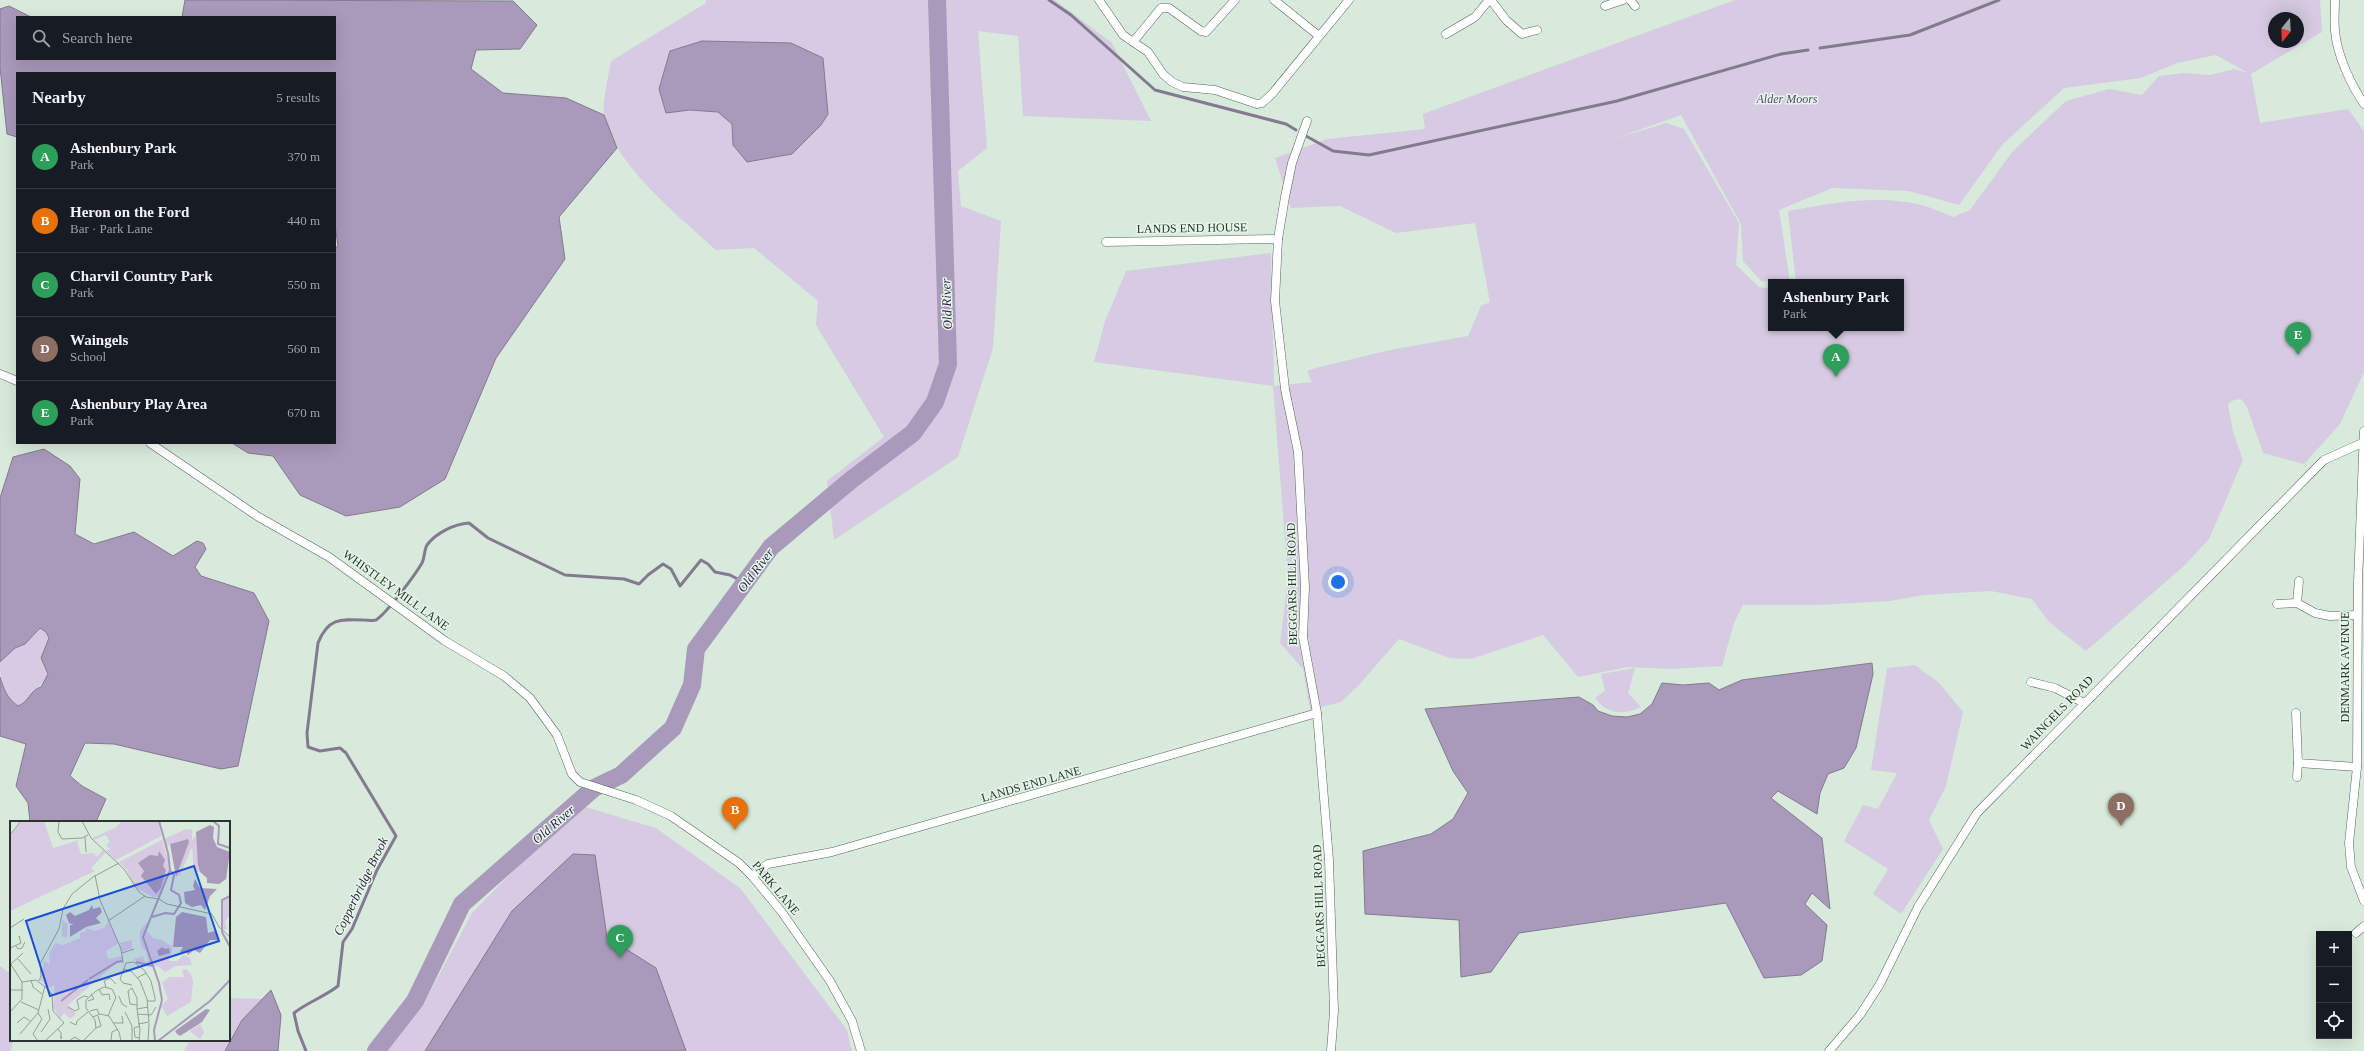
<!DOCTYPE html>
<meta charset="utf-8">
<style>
:root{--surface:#171b24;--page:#20242c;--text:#f1f3f6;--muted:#9ea1a6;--line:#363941;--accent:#db2777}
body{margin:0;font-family:Georgia,serif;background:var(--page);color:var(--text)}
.controls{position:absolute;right:12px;bottom:12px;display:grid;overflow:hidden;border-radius:0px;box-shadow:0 4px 16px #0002}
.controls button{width:36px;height:36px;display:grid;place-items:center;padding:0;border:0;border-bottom:1px solid var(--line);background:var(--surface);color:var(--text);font:20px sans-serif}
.compass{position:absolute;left:2268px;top:12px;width:36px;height:36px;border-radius:50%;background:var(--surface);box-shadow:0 4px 16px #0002;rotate:198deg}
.you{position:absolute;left:1338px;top:582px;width:14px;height:14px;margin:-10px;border:3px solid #fff;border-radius:50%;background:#1a73e8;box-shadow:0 0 0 6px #1a73e833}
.badge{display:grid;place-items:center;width:26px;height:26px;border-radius:50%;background:var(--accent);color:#fff;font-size:13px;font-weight:700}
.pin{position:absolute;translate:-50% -33px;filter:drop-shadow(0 1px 2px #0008)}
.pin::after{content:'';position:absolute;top:21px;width:14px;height:12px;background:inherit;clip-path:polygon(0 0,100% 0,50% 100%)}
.popup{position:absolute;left:1768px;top:279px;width:136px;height:52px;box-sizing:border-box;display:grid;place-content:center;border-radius:0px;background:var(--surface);filter:drop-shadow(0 1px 3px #0005);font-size:13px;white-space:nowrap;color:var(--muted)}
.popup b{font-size:15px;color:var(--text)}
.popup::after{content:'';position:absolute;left:50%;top:100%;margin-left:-8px;border:8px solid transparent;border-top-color:var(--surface)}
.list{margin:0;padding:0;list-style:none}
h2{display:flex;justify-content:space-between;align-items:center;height:52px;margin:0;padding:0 16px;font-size:17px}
h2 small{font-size:13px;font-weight:400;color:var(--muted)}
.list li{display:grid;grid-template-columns:26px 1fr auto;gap:12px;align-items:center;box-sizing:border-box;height:64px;padding:0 16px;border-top:1px solid var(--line)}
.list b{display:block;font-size:15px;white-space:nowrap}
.list p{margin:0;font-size:13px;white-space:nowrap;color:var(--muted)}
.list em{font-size:13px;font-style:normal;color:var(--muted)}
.icon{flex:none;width:22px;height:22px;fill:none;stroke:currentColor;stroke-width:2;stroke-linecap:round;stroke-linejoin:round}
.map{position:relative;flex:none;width:2364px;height:1051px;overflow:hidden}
.search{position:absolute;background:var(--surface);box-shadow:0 4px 16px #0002;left:16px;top:16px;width:320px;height:44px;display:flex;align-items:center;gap:10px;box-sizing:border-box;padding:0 14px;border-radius:0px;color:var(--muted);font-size:15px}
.panel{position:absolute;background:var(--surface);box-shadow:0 4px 16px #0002;left:16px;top:72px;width:320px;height:372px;border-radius:0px}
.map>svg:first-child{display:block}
.green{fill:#d6cbe2;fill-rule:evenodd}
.water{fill:#a999ba;stroke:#847a90}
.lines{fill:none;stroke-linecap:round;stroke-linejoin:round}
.stream{stroke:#847a90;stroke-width:3}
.river{stroke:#a999ba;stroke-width:18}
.minor-casing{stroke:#556659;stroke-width:9}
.minor{stroke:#fff;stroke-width:8}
.labels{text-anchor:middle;stroke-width:3;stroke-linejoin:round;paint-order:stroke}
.park-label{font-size:12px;font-style:italic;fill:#5d4573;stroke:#e4f8e8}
.street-label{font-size:12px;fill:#2c332e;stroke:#e4f8e8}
.water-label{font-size:13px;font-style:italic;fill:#351d48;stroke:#e4f8e8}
.inset-river{fill:none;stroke:#a999ba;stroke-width:2}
.inset-road{fill:none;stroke:#93a196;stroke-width:1}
.view{fill:#1d4ed8;fill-opacity:0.15;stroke:#1d4ed8;stroke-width:2}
.inset-edge{fill:none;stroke:#2c332e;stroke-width:2}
</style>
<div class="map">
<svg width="2364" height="1051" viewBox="0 0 2364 1051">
<rect width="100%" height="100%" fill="#d7eadb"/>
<g class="green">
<path d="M706 0H1055L1112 43 1151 121 1023 116 1018 36 978 31 987 148 958 171 961 206 1001 221 993 348 958 457 834 540 827 481 884 437 816 325 818 301 754 248 716 250C681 218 613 164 604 115 602 104 609 73 611 61L706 3Z"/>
<path d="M1735 0H2320L2322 32 2251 74 2260 123 2348 109 2364 131V372L2340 424 2304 464 2263 453 2247 407 2241 399 2234 400 2228 404 2233 432 2243 460 2209 539 2185 565 2086 651 2049 622 2032 599 1991 591 1923 595 1890 601 1819 605H1743L1734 623 1722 666 1671 669 1628 667 1578 677 1543 635 1471 659 1450 658 1399 639 1359 685 1341 702 1310 710 1303 669 1280 643 1288 579 1273 386 1094 362 1105 321 1126 271 1271 253 1274 386 1312 382 1307 371 1316 368 1390 350 1468 336 1481 306 1490 302 1475 223 1396 233 1340 206 1291 208 1275 158 1327 139 1425 129 1423 114ZM2274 18H2298V42H2274ZM2216 55 2248 73 2234 69 2210 75 2184 73 2159 76 2142 95 2109 89 2066 101 2013 151 1970 210 1953 217C1943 213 1932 208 1922 205 1878 194 1831 203 1788 211L1796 282H1901V328H1771V289L1759 287 1736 265 1739 223 1684 129 1666 123 1614 139 1681 115 1741 224 1743 261 1761 281 1790 282 1779 210 1832 188 1909 191 1959 205 2002 145 2064 88 2141 78 2177 63Z"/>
<path d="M40 628 46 632 49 638 41 658 48 674C42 686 32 692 25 703L18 706C2 694 0 680 0 662L15 648 25 644Z"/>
<path d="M1915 665 1939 683 1963 712 1946 786 1929 820 1943 849 1901 914 1873 894 1888 869 1844 841 1863 805 1878 809 1897 773 1871 770 1887 668Z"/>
<path d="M1635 668 1628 693 1641 707C1625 715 1607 715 1595 698L1605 691 1601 674Z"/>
<path d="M578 805 656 828 740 888 847 1030 852 1051H368L424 1003 472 913Z"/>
<path d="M0 966 11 974 13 1040 11 1051H0Z"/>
<path d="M229 998 262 999 242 1020 225 1051H184L190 1040H229Z"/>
</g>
<g class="water">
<path d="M185 0 513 1 537 25 520 49 476 50 471 69 503 93 566 98 604 115 617 148 559 217 565 259 496 358 445 479 400 507 346 516 300 495 273 456 248 453 232 443H335V248L338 246 335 225V73H17V137L7 134 0 67V9L9 6 31 17H17V59H335V17H182Z"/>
<path d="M702 41 791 43 823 58 828 114 821 125 792 154 747 162 733 145 732 124 718 112 690 110 666 113 659 89 670 51Z"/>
<path d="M44 449 70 466 80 479 75 534 94 544 134 532 173 556 197 541 203 543 206 549 195 567 201 576 254 593 269 621 238 766 221 769 114 744 85 743 70 776 82 786 106 799 96 822H30L28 803 16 786 26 744 0 736V677C4 690 7 698 18 706 29 702 30 690 41 687L48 674 41 658 49 638 46 632 40 628 25 644 15 648 0 662V498L13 457Z"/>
<path d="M1872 663 1873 674 1856 748 1844 768 1828 774 1820 793 1817 814 1778 791 1771 798 1822 838 1830 909 1812 893 1805 904 1827 925 1822 961 1801 975 1764 978 1726 903 1519 933 1491 972 1461 977 1459 920 1365 914 1363 851 1431 834 1453 819 1468 793 1453 771 1425 709 1579 697 1593 705 1598 711 1612 716 1627 717 1640 714 1652 704 1662 683 1683 685 1709 683 1719 690 1742 680Z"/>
<path d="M573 854 595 855 607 937 656 968 686 1051H425L512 911Z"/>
<path d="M271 990 281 1015 278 1051H225L242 1020Z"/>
</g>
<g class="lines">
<g class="stream">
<path d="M1049 0 1071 15 1155 90 1286 124 1296 130"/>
<path d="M1820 48 1910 35 1999 0"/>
<path d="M1306 136 1333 151 1369 155 1617 101 1781 54 1808 50"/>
<path d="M306 1051 298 1031 294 1013C308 1002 324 997 338 986L343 942 352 929 377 870 396 836 346 753 340 748 320 751 308 747 307 733 318 643C328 618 340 619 364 620 368 620 373 621 376 620 387 613 415 575 422 563 425 557 424 550 427 545 436 533 454 524 469 523L488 538 565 575 624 579 639 584 648 575 663 564 671 569 680 586 701 560 708 564 715 572 730 575 745 583"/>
</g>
<path class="river" d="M376 1051 415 1001 462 904 594 788 621 775 673 728 692 685 696 649 771 547 851 480 913 433 935 402 948 364 937 0"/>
<defs>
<g id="minor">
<path d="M1099 0 1123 35 1148 52 1163 74 1172 82 1183 87 1215 90 1257 104 1262 103 1272 94 1349 0"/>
<path d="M1274 0 1319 36"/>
<path d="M1491 0 1506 20 1522 34 1537 30"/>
<path d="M1630 0 1635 6"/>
<path d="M2335 0C2335 10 2334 21 2335 31 2337 55 2351 85 2364 104"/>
<path d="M1605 6 1623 0"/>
<path d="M1446 34 1475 17 1489 0"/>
<path d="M1133 42 1161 8H1169L1201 31 1206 32 1235 0"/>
<path d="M1307 121 1292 163 1285 197 1278 239 1275 301 1285 389 1298 452 1305 587 1303 637 1317 713 1329 860 1334 1011 1331 1051"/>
<path d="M1106 242 1278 239"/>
<path d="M0 374 17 381"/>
<path d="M2364 431 2358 582 2357 767 2349 843 2351 867 2364 901"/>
<path d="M150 443 257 516 329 557 445 641 504 676 530 698 557 735 572 774 580 782 636 800 671 816 739 863 752 876 781 911 830 981 852 1021 861 1051"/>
<path d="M2297 603 2299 581"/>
<path d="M2277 604 2297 603 2315 613 2330 616 2357 615"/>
<path d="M2031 682 2055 688 2084 703"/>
<path d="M2296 713 2298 763 2357 767"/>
<path d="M2297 777 2298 763"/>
<path d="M752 876 768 864 832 852 1317 713"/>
<path d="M2356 933 2364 926"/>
<path d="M1829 1051 1860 1015 1880 984 1918 907 1977 813 2324 460 2362 443"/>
</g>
</defs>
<use href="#minor" class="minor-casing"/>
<use href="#minor" class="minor"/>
</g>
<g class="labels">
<g class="park-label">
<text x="1787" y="103">Alder Moors</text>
</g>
<g class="street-label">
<text transform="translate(1192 228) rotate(-1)" y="4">LANDS END HOUSE</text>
<text transform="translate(1292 584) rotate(-91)" y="4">BEGGARS HILL ROAD</text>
<text transform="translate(396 590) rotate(36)" y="4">WHISTLEY MILL LANE</text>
<text transform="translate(2345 667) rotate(-90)" y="4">DENMARK AVENUE</text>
<text transform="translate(2057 713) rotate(-46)" y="4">WAINGELS ROAD</text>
<text transform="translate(1031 784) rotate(-16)" y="4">LANDS END LANE</text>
<text transform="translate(776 888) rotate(50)" y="4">PARK LANE</text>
<text transform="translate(1319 906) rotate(-92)" y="4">BEGGARS HILL ROAD</text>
</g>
<g class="water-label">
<text transform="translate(946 304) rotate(-92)" y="5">Old River</text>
<text transform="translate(755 570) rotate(-53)" y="5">Old River</text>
<text transform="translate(553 824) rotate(-41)" y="5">Old River</text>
<text transform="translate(360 886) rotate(-64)" y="5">Copperbridge Brook</text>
</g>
</g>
<g transform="translate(10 821)">
<rect width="220" height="220" fill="#d7eadb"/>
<path d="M12 0H34L43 27 70 19 67 21 71 33 83 32 87 36 93 29 95 32 81 47 85 50 0 90V15ZM112 0H148L151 15 106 39 96 30 102 26 98 27 97 23 100 21 96 14 83 19 82 17 105 7ZM176 8 182 9V19L186 15 190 51 184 50 182 26 170 54 167 55 178 18 160 23 156 27 154 18ZM152 19 161 49 149 76H143L124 66 117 49 109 41ZM220 75V93L215 101 217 108 213 109 212 79ZM52 99 58 103 57 117 52 115ZM99 100 109 122 122 119V127L112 131 109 122 96 130 98 138 112 135 114 138 104 144 58 184 66 193 60 198 54 192 50 197 43 186 45 164 39 167 30 160 34 140 40 143 39 133 45 122 53 124 70 117V112L76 110V107L84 110 94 107ZM137 101 139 105 136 109 143 117 152 119 163 126 159 140H167L174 134 180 137 182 144 166 145 155 151 148 145 139 146 128 143 124 138 133 135 135 141 138 140 136 130 132 127 130 118V110ZM176 148 181 153 183 161 181 181 157 195 151 185 158 178 152 162 159 156H174L172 149ZM190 203 194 211 190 218 180 210Z" fill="#d6cbe2"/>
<path d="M200 4 204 6 203 17 207 26 220 31 216 58 209 63 197 62V57L190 51 188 44 186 11ZM178 18 179 21 166 56 160 23ZM149 30 155 39 153 45 156 49 151 67 146 73 131 55 134 50 128 42 140 34 148 35ZM185 58 190 67 207 68 200 75 195 89 191 84 182 86 175 82 174 71 185 69 183 65ZM82 84 83 88 90 86 92 91 86 97 91 102 76 106 60 116V104H64L59 102 56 94 60 91 65 95 79 89ZM172 91 196 96 198 112 205 110 209 119H200L190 132 184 129 178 134 176 131H170L173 126H163L166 96ZM152 126 155 128 159 127 160 132 149 135 147 130ZM196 188 200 189 192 201 170 215 167 213 165 210Z" fill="#a999ba"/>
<path class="inset-river" d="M203 0 209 5 208 23 220 27M220 75 212 79V111L220 126M142 96 155 92 164 93 171 82 169 74 161 69 164 54 160 49M126 141 143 145M79 158 107 141 112 140M51 180 78 159M145 220 144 209 152 179 149 162 133 116 160 49 158 32 149 0M148 220 200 180 220 159"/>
<path class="inset-road" d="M49 0 48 11 52 18 72 17 78 14M72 0 81 17 114 48 129 71 136 76 149 78 157 83 202 93 209 106 220 116M0 14 11 0M75 16 76 31M85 54 90 79 111 128 113 142M98 100 135 75M0 107 14 98M19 108 30 143 31 155 29 160M6 125 8 128 12 127 15 121M0 127 11 122 9 115 10 117M112 132 124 128M8 138 21 153M0 142 12 161M1 143 13 132M30 143 49 108 53 88 62 73 83 56 109 42M114 148 122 151 130 160 137 178 139 201 128 203M136 152 141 160 145 177V180H137M21 159 23 166 32 173M12 161 26 159 38 168 42 174 43 190 54 202 35 220M122 164 113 162 110 158 116 142 124 141 135 150 136 152 127 157M96 166 94 160 100 157 106 163M89 168 92 174 99 173 100 179M0 169H13M109 175 112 183 117 186M78 180 84 178 81 173M11 181 29 189M127 184 120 183 118 170 122 167 127 177V188M58 186 65 190 69 188 67 179 74 175 78 176M80 190 87 188 89 193M0 191 12 178V161M115 191 122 205V220M127 193 141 194 146 186M83 196 90 193 99 195 109 211 111 220M60 201 66 204 67 200 78 191M7 202 14 196 20 200M103 202H113L112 195M86 207 91 205 88 195M48 208 51 212V218V215M31 211 40 198 38 188M10 213 28 192 35 165M130 217 125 216 124 207 130 205M101 219 102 211 108 208M28 220 23 213 32 198 28 192M59 220 65 216 71 220M73 220 86 207 85 199 76 187V179L86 170 94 166 102 168 106 176 98 195M129 220 130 209 127 188 138 186M138 220 139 202"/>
<path class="view" d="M184 45 209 120 40 175 16 100Z"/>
<rect width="220" height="220" class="inset-edge"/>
</g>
</svg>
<div class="controls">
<button>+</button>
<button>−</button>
<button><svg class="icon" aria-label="locate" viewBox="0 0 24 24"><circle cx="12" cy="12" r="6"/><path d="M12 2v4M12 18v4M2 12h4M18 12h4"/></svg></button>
</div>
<svg class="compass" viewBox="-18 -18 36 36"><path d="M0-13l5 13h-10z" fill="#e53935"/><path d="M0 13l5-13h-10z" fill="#9ea1a6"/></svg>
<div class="you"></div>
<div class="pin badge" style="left:1836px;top:377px;background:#2e9e5b">A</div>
<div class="popup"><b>Ashenbury Park</b>Park</div>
<div class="pin badge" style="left:735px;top:830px;background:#e8710a">B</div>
<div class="pin badge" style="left:620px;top:958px;background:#2e9e5b">C</div>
<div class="pin badge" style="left:2121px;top:826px;background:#8d6e63">D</div>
<div class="pin badge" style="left:2298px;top:355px;background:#2e9e5b">E</div>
<div class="search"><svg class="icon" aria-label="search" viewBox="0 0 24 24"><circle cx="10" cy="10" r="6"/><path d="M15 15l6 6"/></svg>Search here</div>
<section class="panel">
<h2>Nearby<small>5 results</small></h2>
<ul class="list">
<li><span class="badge" style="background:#2e9e5b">A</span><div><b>Ashenbury Park</b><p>Park</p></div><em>370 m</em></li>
<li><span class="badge" style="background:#e8710a">B</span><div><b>Heron on the Ford</b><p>Bar · Park Lane</p></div><em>440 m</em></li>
<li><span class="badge" style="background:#2e9e5b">C</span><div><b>Charvil Country Park</b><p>Park</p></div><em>550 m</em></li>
<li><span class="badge" style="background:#8d6e63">D</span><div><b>Waingels</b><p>School</p></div><em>560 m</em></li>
<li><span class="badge" style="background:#2e9e5b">E</span><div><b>Ashenbury Play Area</b><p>Park</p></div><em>670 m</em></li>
</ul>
</section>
</div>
